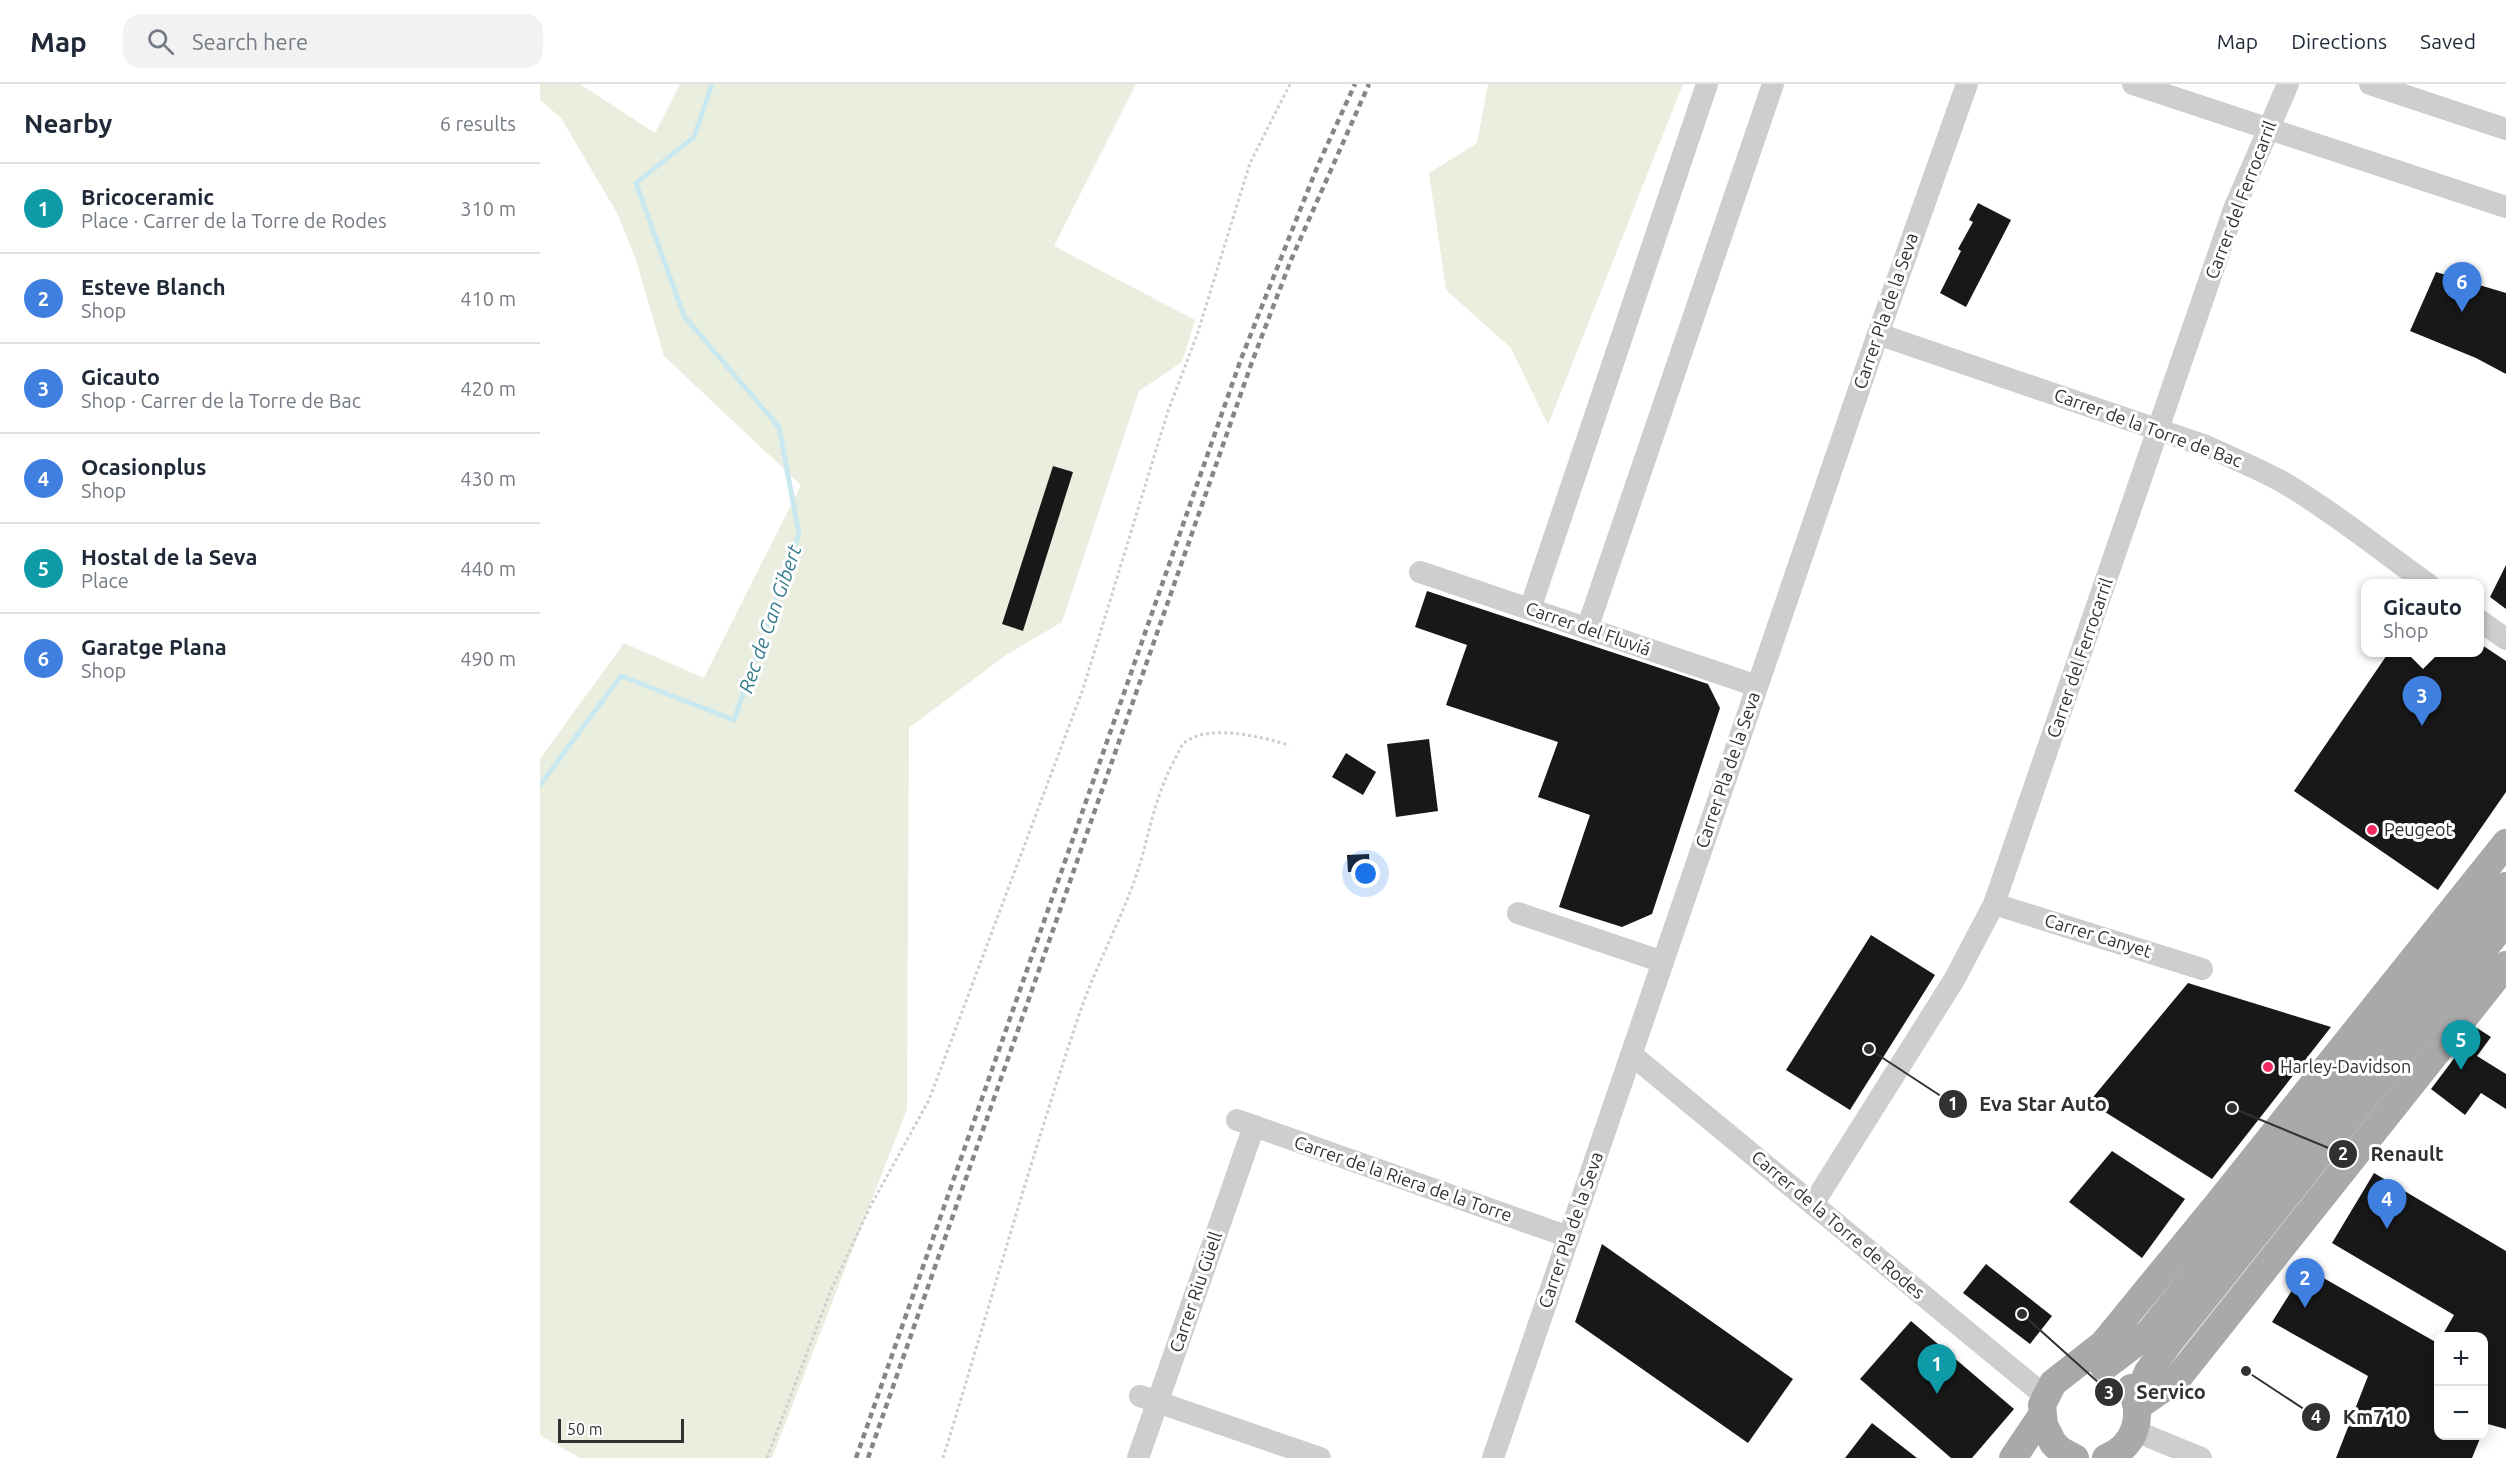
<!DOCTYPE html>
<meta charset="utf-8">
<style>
:root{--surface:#fff;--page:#f2f2f3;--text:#1f2937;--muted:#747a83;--line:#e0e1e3;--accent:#db2777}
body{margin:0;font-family:Ubuntu,sans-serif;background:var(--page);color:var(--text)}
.controls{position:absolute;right:18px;bottom:18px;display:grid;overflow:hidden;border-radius:12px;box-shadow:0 3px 15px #0003}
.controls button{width:54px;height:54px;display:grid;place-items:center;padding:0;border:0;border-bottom:2px solid var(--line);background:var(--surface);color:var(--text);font:30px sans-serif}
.scale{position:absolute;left:18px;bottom:15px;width:126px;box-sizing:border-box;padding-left:6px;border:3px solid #313131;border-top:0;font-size:16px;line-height:21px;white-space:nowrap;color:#313131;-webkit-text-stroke:4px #fff;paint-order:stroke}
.you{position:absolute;left:826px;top:790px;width:21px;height:21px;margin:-15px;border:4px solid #fff;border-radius:50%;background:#1a73e8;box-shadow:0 0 0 9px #1a73e833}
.badge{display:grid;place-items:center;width:39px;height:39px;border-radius:50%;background:var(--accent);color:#fff;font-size:20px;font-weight:700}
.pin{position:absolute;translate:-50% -50px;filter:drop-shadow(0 2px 3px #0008)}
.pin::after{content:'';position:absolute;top:32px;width:21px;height:18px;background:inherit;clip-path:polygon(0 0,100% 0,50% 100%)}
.popup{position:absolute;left:1821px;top:495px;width:123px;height:78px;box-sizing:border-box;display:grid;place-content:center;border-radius:12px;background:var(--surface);filter:drop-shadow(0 2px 4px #0005);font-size:20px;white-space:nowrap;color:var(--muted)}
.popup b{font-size:22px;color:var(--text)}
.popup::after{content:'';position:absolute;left:50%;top:100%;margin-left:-12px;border:12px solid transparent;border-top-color:var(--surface)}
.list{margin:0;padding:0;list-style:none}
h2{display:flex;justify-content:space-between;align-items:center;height:78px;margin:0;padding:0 24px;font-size:26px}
h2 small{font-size:20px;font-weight:400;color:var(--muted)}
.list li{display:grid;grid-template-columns:39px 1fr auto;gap:18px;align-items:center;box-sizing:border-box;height:90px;padding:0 24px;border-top:2px solid var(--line)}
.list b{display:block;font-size:22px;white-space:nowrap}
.list p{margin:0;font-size:20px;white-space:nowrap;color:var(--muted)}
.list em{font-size:20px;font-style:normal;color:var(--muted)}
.icon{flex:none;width:33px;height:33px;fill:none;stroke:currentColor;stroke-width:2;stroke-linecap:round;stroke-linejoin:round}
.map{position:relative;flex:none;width:1966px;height:1374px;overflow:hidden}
header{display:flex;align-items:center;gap:36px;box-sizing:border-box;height:84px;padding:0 30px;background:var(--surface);border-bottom:2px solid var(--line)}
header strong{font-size:28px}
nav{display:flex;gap:33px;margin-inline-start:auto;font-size:21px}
.search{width:420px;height:54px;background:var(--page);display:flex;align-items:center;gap:15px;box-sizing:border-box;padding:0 21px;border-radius:18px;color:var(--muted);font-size:22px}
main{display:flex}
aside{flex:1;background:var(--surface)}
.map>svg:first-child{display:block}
.green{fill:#eaeede}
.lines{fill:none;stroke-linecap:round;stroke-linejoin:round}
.stream{stroke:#c9e8ef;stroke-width:5}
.building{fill:#181818}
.path{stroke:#cecece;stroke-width:3;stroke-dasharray:3 3;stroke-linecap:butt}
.minor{stroke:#cecece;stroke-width:22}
.major{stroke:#a9a9a9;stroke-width:28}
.rail{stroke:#868686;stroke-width:4.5;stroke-dasharray:6 4.5;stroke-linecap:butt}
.poi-dot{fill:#f12960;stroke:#fff;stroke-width:2}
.labels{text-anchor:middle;stroke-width:6;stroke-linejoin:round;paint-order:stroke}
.street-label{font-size:18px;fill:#313131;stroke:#fff}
.poi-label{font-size:18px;fill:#313131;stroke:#fff;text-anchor:start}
.water-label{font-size:20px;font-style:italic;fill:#347b8b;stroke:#fff}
.leader{fill:none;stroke:#313131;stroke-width:2}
.callout-dot{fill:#313131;stroke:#fff;stroke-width:2}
.mark-label{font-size:18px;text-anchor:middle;font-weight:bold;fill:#fff}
.callout-label{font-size:20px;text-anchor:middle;font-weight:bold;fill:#313131;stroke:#fff;stroke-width:6;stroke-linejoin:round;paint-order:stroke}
</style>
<header>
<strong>Map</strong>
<div class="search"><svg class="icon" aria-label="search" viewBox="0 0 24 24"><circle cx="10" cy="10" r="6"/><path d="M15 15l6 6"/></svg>Search here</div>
<nav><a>Map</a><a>Directions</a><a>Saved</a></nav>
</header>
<main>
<aside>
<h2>Nearby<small>6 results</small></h2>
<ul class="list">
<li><span class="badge" style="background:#0f9aa8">1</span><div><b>Bricoceramic</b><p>Place · Carrer de la Torre de Rodes</p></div><em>310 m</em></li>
<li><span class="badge" style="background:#3f7fe0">2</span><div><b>Esteve Blanch</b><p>Shop</p></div><em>410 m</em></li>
<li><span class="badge" style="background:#3f7fe0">3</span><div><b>Gicauto</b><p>Shop · Carrer de la Torre de Bac</p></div><em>420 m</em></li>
<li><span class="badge" style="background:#3f7fe0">4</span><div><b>Ocasionplus</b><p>Shop</p></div><em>430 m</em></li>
<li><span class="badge" style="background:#0f9aa8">5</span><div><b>Hostal de la Seva</b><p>Place</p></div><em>440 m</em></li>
<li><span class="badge" style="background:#3f7fe0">6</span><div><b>Garatge Plana</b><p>Shop</p></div><em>490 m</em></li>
</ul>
</aside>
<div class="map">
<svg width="1966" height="1374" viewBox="0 0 1966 1374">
<rect width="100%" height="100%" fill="#fff"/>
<g class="green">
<path d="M0 0H40L115 49 140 0H596L514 162 655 236 642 278 599 307 522 538 466 571 369 644 367 1025 232 1374H40L0 1351V675L84 559 164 594 261 401 124 272 96 176 77 129 21 34 0 16Z"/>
<path d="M948 0H1143L1008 341 971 264 906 206 889 89 937 59Z"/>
</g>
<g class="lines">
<path class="stream" d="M0 701 81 592 194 636 259 450 239 343 144 232 96 99 154 53 172 0"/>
</g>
<g class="building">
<path d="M1438 119 1471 136 1426 223 1400 209 1421 167 1418 165 1433 138 1429 136Z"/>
<path d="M1896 188 1966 209V290L1936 274 1870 247Z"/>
<path d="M513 382 533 388 483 547 462 540Z"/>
<path d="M1966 481V525L1950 513Z"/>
<path d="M887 507 1168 600 1180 624 1112 830 1082 843 1019 823 1050 731 998 713 1018 658 906 621 927 561 875 543Z"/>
<path d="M1939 559 1966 577V708L1898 806 1754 707 1849 568H1939Z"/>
<path d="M889 655 898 727 856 733 847 660Z"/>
<path d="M806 669 836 688 823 711 792 693Z"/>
<path d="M829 770 830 788H808L807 771Z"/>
<path d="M1331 851 1395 891 1310 1026 1246 986Z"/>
<path d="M1648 899 1791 943 1672 1095 1549 1018Z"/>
<path d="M1937 944 1951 953 1937 972 1966 990V1025L1941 1009 1925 1031 1891 1005Z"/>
<path d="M1572 1067 1645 1115 1602 1174 1529 1118Z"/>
<path d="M1834 1089 1966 1167V1345L1944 1339V1252H1902L1914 1231 1792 1159Z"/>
<path d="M1062 1160 1253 1295 1208 1359 1035 1238Z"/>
<path d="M1446 1180 1512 1232 1490 1260 1423 1209Z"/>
<path d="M1766 1184 1899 1260V1352H1941L1932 1374H1796L1828 1292 1732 1238Z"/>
<path d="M1371 1237 1474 1325 1432 1374H1411L1320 1295Z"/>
<path d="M1332 1339 1377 1374H1305Z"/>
</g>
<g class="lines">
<g class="path">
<path d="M227 1374 291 1206 331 1121 389 1016 543 605 628 327 657 251 710 79 750 0"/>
<path d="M403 1374C449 1225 490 1076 540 928 558 876 587 826 602 773 611 739 618 706 635 675 638 669 640 663 644 659 668 639 722 653 749 661"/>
</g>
<g class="minor">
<path d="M1593 0 1966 123"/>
<path d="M1830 0 1966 45"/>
<path d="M1338 250 1666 362C1691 373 1716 384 1741 397 1792 427 1839 465 1888 500"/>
<path d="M880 488 1217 602"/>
<path d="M990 525 1167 0"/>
<path d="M1939 536 1966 555"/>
<path d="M1047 545 1233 0"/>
<path d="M1454 820 1662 885"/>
<path d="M978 829 1123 878"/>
<path d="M1092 971 1505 1312"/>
<path d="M697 1036 1029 1153"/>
<path d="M1273 1120 1414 896 1454 820 1694 125 1748 0"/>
<path d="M600 1312 780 1374"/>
<path d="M1595 1347 1661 1374"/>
<path d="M598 1374 714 1042"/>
<path d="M953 1374 1338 250 1427 0"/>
</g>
<g class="major">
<path d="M1564 1283 1609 1249 1966 802"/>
<path d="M1596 1314 1608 1288 1628 1260 1966 837"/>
<path d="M1598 1322 1637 1295 1966 881"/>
<path d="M1473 1374 1502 1331"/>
<path d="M1535 1374 1520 1366 1513 1359 1504 1341 1502 1321 1513 1299 1563 1260 1676 1122 1966 759"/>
<path d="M1566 1374C1596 1362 1604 1332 1591 1304"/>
</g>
<g class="rail">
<path d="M316 1374 701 275 778 81 815 0"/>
<path d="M328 1374 712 278 751 176 829 0"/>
</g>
</g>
<g class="poi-dot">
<circle cx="1832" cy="746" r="6"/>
<circle cx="1728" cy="983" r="6"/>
</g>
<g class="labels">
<g class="street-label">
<text transform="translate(1701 116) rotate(-69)" y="6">Carrer del Ferrocarril</text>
<text transform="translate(1346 227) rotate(-71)" y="6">Carrer Pla de la Seva</text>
<text transform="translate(1608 344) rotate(20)" y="6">Carrer de la Torre de Bac</text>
<text transform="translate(1048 545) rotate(19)" y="6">Carrer del Fluviá</text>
<text transform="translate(1540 574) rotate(-71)" y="6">Carrer del Ferrocarril</text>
<text transform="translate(1188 686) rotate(-71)" y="6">Carrer Pla de la Seva</text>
<text transform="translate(1558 852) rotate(17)" y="6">Carrer Canyet</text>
<text transform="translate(863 1095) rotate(19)" y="6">Carrer de la Riera de la Torre</text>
<text transform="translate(1298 1141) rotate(40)" y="6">Carrer de la Torre de Rodes</text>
<text transform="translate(1031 1146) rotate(-71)" y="6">Carrer Pla de la Seva</text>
<text transform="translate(656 1208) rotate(-71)" y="6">Carrer Riu Güell</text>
</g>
<g class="poi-label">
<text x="1844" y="752">Peugeot</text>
<text x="1740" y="989">Harley-Davidson</text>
</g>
<g class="water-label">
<text transform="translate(230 535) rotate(-71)" y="7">Rec de Can Gibert</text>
</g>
</g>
<path class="leader" d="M1329 965L1413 1020M1692 1024L1803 1070M1482 1230L1569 1308M1706 1287L1776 1333"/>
<g class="callout-dot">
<circle cx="1329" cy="965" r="6"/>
<circle cx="1692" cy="1024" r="6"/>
<circle cx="1482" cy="1230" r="6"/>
<circle cx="1706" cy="1287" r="6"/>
<circle cx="1413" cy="1020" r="15"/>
<circle cx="1803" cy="1070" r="15"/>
<circle cx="1569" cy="1308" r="15"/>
<circle cx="1776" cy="1333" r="15"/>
</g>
<g class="mark-label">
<text x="1413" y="1026">1</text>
<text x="1803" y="1076">2</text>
<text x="1569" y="1315">3</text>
<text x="1776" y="1339">4</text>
</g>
<g class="callout-label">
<text x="1503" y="1027">Eva Star Auto</text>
<text x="1867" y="1077">Renault</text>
<text x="1631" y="1315">Servico</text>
<text x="1835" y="1340">Km710</text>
</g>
</svg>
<div class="controls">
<button>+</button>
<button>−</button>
</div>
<div class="scale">50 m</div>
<div class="you"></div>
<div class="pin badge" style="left:1397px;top:1310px;background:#0f9aa8">1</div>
<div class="pin badge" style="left:1765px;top:1224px;background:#3f7fe0">2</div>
<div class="pin badge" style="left:1882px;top:642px;background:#3f7fe0">3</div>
<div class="popup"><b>Gicauto</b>Shop</div>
<div class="pin badge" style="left:1847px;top:1145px;background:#3f7fe0">4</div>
<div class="pin badge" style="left:1921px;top:986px;background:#0f9aa8">5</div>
<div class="pin badge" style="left:1922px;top:228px;background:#3f7fe0">6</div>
</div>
</main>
